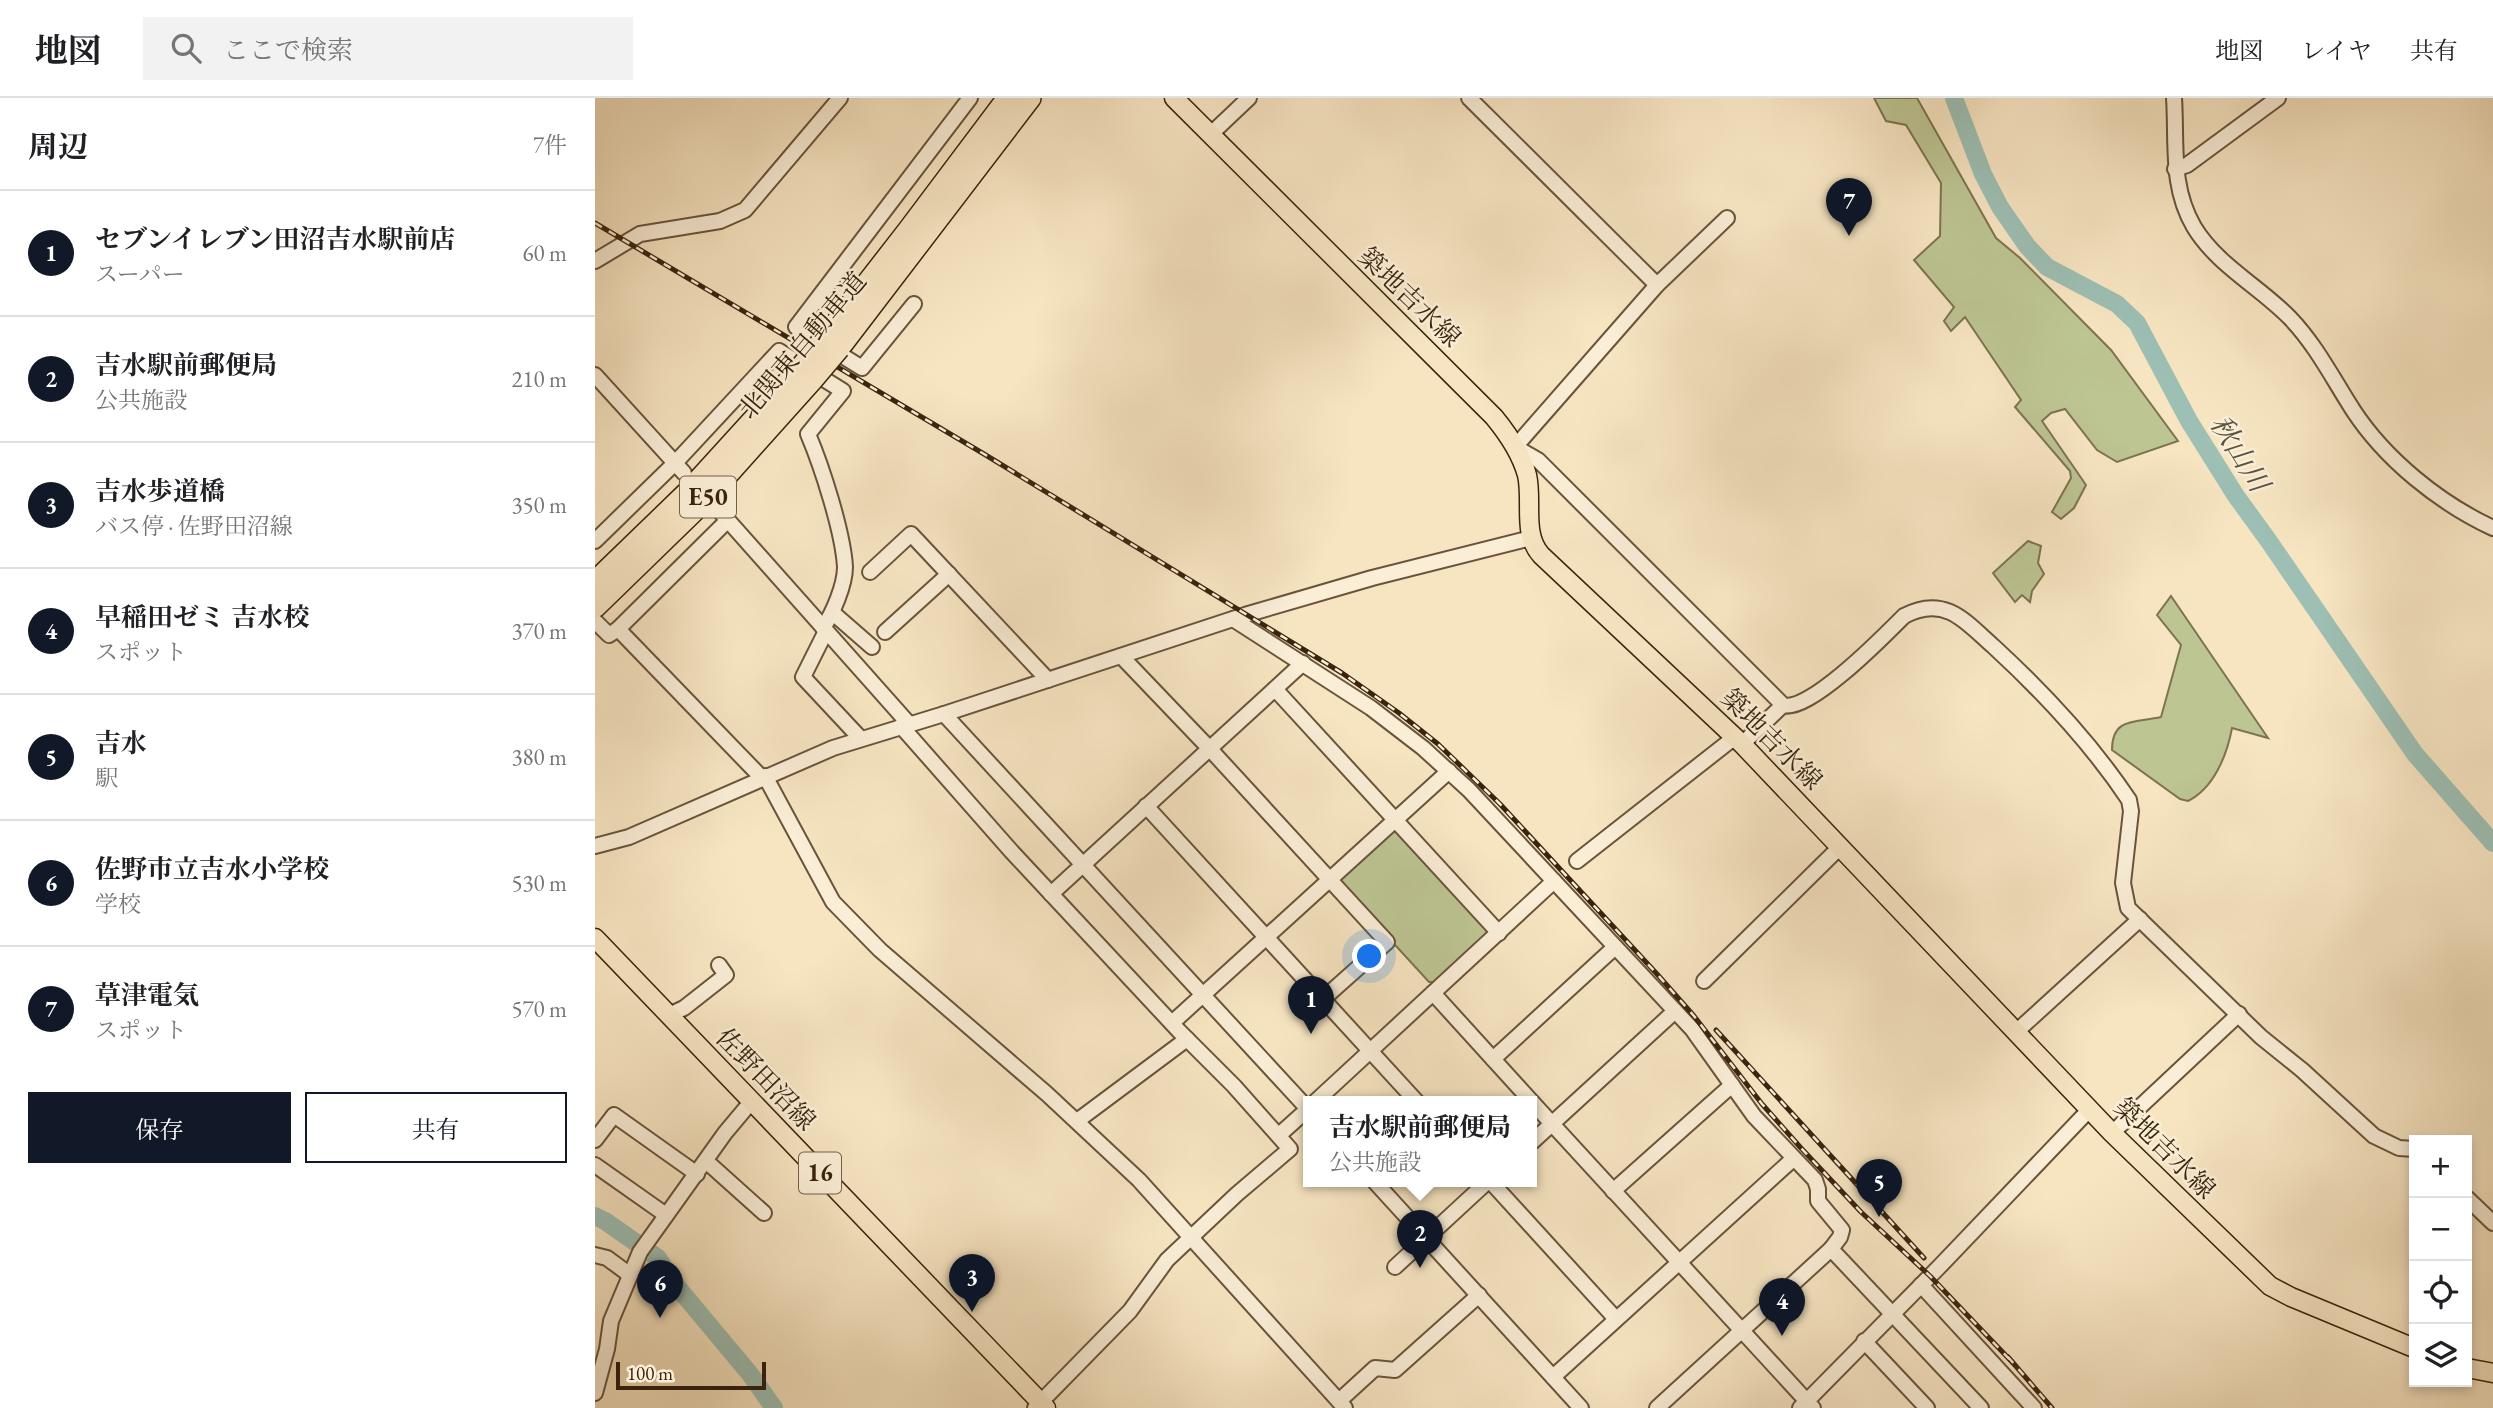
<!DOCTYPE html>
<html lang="ja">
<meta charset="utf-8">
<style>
:root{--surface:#fff;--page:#f2f2f2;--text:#202124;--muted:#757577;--line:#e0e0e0;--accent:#111827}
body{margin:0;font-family:"EB Garamond","Noto Serif JP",serif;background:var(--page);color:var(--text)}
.controls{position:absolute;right:21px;bottom:21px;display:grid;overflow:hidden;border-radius:0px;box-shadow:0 4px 10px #0003}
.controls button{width:63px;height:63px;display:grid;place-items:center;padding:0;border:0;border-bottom:2px solid var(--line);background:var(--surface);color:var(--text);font:35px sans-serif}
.scale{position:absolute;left:21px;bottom:18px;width:150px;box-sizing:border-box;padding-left:7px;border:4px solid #3a240e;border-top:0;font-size:19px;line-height:24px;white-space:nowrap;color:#3a240e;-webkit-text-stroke:5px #faeed7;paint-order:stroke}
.you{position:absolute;left:775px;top:859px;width:24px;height:24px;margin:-18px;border:5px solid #fff;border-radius:50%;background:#1a73e8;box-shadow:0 0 0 10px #1a73e833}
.badge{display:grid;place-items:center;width:46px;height:46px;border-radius:50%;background:var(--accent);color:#fff;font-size:23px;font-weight:700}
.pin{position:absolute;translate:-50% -58px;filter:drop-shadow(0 2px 4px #0008)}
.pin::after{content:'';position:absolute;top:37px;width:24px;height:21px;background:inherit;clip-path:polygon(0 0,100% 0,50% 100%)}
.popup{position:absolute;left:708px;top:998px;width:234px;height:91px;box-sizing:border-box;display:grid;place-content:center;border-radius:0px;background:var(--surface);filter:drop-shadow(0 2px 5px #0005);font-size:23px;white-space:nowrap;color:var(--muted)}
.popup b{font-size:26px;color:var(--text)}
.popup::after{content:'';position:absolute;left:50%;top:100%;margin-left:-14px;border:14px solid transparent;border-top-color:var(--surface)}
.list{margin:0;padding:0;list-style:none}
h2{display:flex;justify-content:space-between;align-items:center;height:91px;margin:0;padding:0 28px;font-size:30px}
h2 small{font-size:23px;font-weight:400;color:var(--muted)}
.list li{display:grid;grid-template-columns:46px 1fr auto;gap:21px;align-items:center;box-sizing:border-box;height:126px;padding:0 28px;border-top:2px solid var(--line)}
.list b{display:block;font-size:26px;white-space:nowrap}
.list p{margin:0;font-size:23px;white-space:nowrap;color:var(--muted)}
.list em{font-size:23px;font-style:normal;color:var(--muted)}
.actions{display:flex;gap:14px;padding:21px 28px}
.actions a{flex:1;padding:16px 0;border:2px solid var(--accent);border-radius:0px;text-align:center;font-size:24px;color:var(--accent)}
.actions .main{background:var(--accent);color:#fff}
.icon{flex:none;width:38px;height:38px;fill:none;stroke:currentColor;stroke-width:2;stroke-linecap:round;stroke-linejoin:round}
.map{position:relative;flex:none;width:1898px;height:1310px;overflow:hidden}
header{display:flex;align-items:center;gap:42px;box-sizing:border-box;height:98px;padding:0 35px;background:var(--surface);border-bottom:2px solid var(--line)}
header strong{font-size:33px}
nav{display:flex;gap:38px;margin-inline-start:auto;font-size:24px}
.search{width:490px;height:63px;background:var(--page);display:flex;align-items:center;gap:18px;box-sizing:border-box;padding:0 24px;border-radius:0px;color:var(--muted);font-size:26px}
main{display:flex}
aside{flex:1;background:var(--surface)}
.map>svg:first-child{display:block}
.green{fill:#bdc593;stroke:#7c7450;stroke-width:2}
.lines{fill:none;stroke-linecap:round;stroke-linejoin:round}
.river{stroke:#9dbfb4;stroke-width:18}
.minor-casing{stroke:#69543b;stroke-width:18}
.major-casing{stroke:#3a240e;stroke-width:21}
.highway-casing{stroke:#3a240e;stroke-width:24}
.minor{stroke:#faeed7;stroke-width:14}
.major{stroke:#f7e5c2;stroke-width:18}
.highway{stroke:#f7e5c2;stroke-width:21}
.rail-casing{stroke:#3a240e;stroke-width:5}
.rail{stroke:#faeed7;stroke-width:2.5;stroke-dasharray:8;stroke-linecap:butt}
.highway-bridge-casing{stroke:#3a240e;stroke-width:24;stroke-linecap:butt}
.highway-bridge{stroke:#f7e5c2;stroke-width:21}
.labels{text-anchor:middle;stroke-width:5;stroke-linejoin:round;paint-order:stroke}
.shield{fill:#faeed7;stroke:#74614a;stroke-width:2}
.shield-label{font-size:24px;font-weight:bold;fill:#3a240e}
.street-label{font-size:26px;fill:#3a240e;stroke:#faeed7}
.water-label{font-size:28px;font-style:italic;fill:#585240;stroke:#faeed7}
</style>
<header>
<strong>地図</strong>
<div class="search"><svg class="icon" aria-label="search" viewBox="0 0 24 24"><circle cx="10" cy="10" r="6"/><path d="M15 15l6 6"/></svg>ここで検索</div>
<nav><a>地図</a><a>レイヤ</a><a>共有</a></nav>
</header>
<main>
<aside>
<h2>周辺<small>7件</small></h2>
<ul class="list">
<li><span class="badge">1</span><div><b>セブンイレブン田沼吉水駅前店</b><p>スーパー</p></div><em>60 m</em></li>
<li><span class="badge">2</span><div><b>吉水駅前郵便局</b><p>公共施設</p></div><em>210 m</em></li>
<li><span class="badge">3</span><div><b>吉水歩道橋</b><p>バス停 · 佐野田沼線</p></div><em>350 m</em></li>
<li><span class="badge">4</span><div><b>早稲田ゼミ 吉水校</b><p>スポット</p></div><em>370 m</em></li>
<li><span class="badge">5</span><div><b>吉水</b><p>駅</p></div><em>380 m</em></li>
<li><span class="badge">6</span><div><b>佐野市立吉水小学校</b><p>学校</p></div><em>530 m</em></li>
<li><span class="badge">7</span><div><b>草津電気</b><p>スポット</p></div><em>570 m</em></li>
</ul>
<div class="actions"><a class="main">保存</a><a>共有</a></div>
</aside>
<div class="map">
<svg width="1898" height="1310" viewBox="0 0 1898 1310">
<rect width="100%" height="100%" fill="#f7e5c2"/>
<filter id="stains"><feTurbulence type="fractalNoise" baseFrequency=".00286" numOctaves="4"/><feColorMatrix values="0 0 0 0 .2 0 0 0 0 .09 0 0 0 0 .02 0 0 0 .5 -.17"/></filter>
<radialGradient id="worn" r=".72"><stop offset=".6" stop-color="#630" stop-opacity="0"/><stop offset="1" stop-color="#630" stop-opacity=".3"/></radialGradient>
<g class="green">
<path d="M1279 0H1322L1401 140 1425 160 1516 252 1583 343 1522 364 1502 352 1470 311 1456 315 1447 323 1491 387 1479 410 1466 421 1457 414 1476 380 1475 373 1420 309 1426 302 1370 219 1356 233 1349 223 1359 209 1319 162 1345 138 1346 85 1311 27 1291 23Z"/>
<path d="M1433 443 1446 448 1443 465 1449 476 1437 493 1435 504 1427 497 1420 504 1398 475Z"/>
<path d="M1576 498 1673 640 1637 630C1632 657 1619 690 1593 703L1585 701 1517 652C1517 619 1540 625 1566 619L1586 547 1562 517Z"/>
<path d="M797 731 802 732 892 830V838L842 884H834L745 787 743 781Z"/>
</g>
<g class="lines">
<g class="river">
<path d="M1359 0 1388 76 1405 109 1432 148 1452 169 1522 206 1542 225 1594 323 1641 398 1673 442 1820 656 1898 745"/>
<path d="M0 1118 10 1123 63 1160 79 1185 155 1276 179 1310"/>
</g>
<defs>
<g id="minor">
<path d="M874 0 1062 187"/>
<path d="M1579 0C1582 45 1575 88 1599 129 1622 167 1665 189 1695 220 1721 247 1738 281 1758 312 1790 361 1844 405 1898 430"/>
<path d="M616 36 654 0"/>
<path d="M1580 71 1592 67 1683 0"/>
<path d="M1132 120 1062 187 920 349 943 362 1188 607C1213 616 1290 537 1309 518 1324 510 1339 507 1355 514 1371 521 1385 537 1398 548 1448 594 1496 645 1534 702L1536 713 1528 785 1533 810 1666 939 1707 972 1779 1038 1804 1050 1819 1051"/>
<path d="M0 163 45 136 125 123 150 112 245 0"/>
<path d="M319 206 267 270 201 229 375 0"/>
<path d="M0 277 89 375"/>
<path d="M122 410 314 626"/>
<path d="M0 443 80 365 184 253 248 293 213 336C227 369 248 434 250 469 250 487 238 515 228 530"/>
<path d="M275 474 316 436 453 582"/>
<path d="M238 515 277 549"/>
<path d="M638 521 776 610 828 650 874 692 1097 931 1159 1018 1220 1082 1223 1091V1103L1247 1132 1245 1139 1236 1151"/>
<path d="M0 523 14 537 23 531 132 423"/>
<path d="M23 531 167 680"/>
<path d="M231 533 208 579 266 641"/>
<path d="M290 534 354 476"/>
<path d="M526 558 614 650 792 844 728 901"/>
<path d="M680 591 904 835"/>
<path d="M349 616 713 1011"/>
<path d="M306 628 417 754 584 933 639 988 695 1051 642 1096 572 1162 535 1213 440 1310"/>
<path d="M1147 646 1188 607"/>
<path d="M170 678 238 804 285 852 452 996 544 1082 750 1310"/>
<path d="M551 708 822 1004"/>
<path d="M0 748 34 739 238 650 349 616 650 517 777 480 936 440"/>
<path d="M982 763 1140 639"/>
<path d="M456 796 708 565"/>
<path d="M1109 883 1245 749"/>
<path d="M838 895 937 1004"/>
<path d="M74 917 89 910 131 877 124 867"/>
<path d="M577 925 854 673"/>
<path d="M1421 934 1545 821"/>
<path d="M898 961 1020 849"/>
<path d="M720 1004 959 783"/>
<path d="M937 1004 1218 1310"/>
<path d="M482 1023 592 941"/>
<path d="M1517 1035 1644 916"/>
<path d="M684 1037 713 1011"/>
<path d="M0 1042 19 1017 102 1076"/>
<path d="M937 1044 1080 913"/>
<path d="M111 1063 169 1115"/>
<path d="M0 1067 71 1117"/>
<path d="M780 1084 986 1310"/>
<path d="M896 1084 1021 1221"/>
<path d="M1018 1093 1137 987"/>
<path d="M1872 1100 1898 1125"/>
<path d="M0 1157 12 1160 35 1177"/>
<path d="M800 1169 892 1084"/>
<path d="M1326 1187 1439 1310"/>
<path d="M1269 1243 1332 1310"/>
<path d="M958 1279 1198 1061"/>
<path d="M0 1295 12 1251 16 1223 45 1154 130 1035 156 1004"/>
<path d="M744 1303 780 1270 800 1272 884 1197"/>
<path d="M1062 1310 1236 1151 1386 1310"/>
<path d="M1205 1310 1345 1168 1494 1012"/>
</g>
<g id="major">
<path d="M579 0 899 319C913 336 926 355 932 377 938 403 927 436 946 457L1147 646 1517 1035 1675 1188 1696 1199 1819 1250"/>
<path d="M0 840 451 1310"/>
<path d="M1872 1270 1898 1275"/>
</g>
<g id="highway">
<path d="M229 241 313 133 413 0"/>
<path d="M244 250 435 0"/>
<path d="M0 484 91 396 203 273"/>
<path d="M0 509 106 406 217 282"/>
</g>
</defs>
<use href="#minor" class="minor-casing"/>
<use href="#major" class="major-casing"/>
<use href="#highway" class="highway-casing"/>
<use href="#minor" class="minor"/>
<use href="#major" class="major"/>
<use href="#highway" class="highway"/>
<defs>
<g id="rail">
<path d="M0 125 389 356 747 575 804 615 843 646 905 706 1062 876 1099 918 1167 1006 1206 1050 1266 1114 1335 1178 1419 1266"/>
<path d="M1121 932 1329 1160"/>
<path d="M1413 1259 1457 1310"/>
</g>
</defs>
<use href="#rail" class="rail-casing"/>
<use href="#rail" class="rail"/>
<defs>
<g id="highway-bridge">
<path d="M203 273 229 241"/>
<path d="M217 282 244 250"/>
</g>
</defs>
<use href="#highway-bridge" class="highway-bridge-casing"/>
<use href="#highway-bridge" class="highway-bridge"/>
</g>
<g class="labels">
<g class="shield">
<rect x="85" y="378.5" width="56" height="41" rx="5"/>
<rect x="204" y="1054.5" width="42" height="41" rx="5"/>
</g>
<g class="shield-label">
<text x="113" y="407">E50</text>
<text x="225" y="1083">16</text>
</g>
<g class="street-label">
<text transform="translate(815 199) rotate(44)" y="9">築地吉水線</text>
<text transform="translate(207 247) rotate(-50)" y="9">北関東自動車道</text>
<text transform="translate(1177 641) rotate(45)" y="9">築地吉水線</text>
<text transform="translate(171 981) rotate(46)" y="9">佐野田沼線</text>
<text transform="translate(1570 1050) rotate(45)" y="9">築地吉水線</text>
</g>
<g class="water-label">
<text transform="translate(1645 355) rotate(58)" y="10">秋山川</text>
</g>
</g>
<rect width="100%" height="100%" filter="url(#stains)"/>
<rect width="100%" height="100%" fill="url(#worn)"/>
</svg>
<div class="controls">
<button>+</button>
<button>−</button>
<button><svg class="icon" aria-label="locate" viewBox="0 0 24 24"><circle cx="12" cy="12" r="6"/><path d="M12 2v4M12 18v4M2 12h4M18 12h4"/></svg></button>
<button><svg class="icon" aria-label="layers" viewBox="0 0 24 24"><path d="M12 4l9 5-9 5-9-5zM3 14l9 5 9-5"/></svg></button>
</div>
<div class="scale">100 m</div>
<div class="you"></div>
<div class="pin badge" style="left:716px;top:936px">1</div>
<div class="pin badge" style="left:825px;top:1170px">2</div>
<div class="popup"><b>吉水駅前郵便局</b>公共施設</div>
<div class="pin badge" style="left:377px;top:1214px">3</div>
<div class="pin badge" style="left:1187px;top:1238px">4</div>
<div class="pin badge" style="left:1284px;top:1119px">5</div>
<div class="pin badge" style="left:65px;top:1220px">6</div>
<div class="pin badge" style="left:1254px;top:138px">7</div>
</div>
</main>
